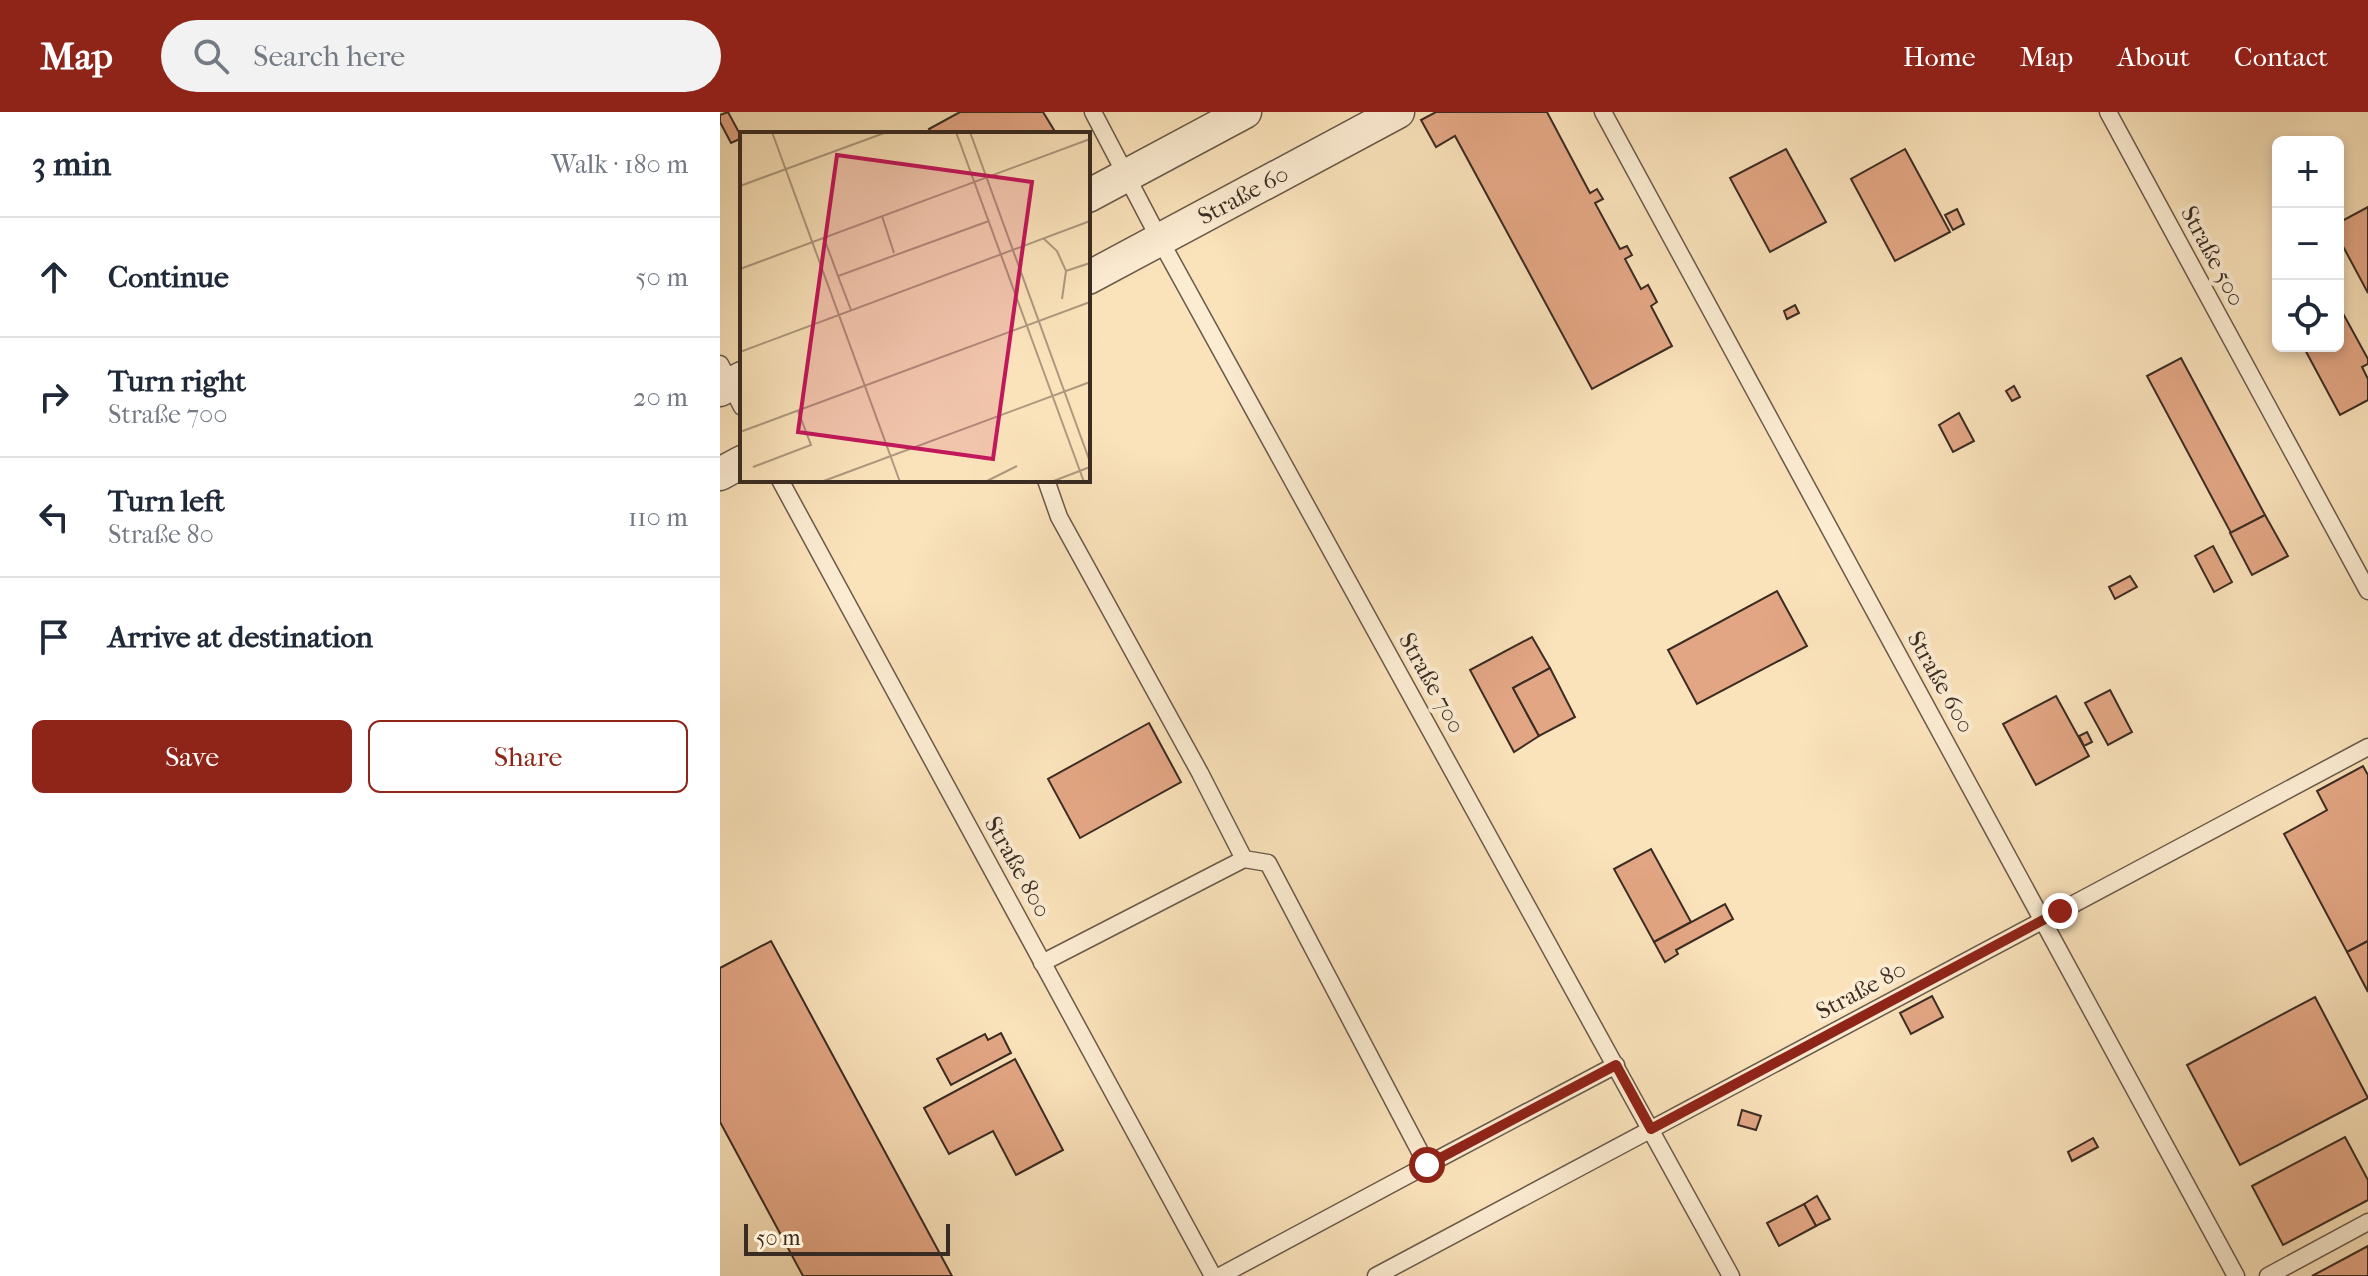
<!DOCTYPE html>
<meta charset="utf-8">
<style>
:root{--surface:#fff;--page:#f2f2f3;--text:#1f2937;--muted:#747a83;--line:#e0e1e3;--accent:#8f2418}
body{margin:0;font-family:"IM FELL French Canon",serif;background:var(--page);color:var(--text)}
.controls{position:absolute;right:24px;top:24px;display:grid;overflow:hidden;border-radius:12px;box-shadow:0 4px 12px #0003}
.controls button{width:72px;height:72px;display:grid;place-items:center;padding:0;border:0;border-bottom:2px solid var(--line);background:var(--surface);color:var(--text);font:40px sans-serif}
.scale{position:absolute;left:24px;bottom:20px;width:206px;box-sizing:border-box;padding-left:8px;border:4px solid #3a2c23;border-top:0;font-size:22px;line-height:28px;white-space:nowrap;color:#3a2c23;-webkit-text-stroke:6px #fcecd2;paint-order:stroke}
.stop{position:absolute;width:24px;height:24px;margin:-18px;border:6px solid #8f2418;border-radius:50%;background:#fff}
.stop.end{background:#8f2418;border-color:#fff;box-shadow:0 2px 8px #0008}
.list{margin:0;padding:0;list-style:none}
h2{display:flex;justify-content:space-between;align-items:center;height:104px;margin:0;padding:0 32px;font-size:34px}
h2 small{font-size:26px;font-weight:400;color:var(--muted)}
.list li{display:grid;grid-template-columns:52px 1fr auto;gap:24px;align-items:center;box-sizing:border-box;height:120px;padding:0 32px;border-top:2px solid var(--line)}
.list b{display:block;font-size:30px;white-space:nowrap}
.list p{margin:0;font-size:26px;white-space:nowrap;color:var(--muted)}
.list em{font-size:26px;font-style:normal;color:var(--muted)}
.actions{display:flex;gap:16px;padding:24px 32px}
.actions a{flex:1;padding:18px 0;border:2px solid var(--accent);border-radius:12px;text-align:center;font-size:28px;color:var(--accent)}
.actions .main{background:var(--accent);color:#fff}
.icon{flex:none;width:44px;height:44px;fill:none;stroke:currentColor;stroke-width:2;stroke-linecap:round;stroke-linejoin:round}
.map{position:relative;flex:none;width:1648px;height:1164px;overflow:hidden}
header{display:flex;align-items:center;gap:48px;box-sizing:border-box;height:112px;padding:0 40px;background:var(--accent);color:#fff}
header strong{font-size:38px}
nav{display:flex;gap:44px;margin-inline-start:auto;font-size:28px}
.search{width:560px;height:72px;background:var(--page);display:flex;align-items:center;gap:20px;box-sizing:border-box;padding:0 28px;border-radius:44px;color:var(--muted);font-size:30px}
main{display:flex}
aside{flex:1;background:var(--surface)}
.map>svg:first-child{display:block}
.building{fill:#e3a684;stroke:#3a2c23;stroke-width:2}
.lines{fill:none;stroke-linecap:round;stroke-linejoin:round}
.lane-casing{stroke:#6a5a49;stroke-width:19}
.street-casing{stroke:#6a5a49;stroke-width:35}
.lane{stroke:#fcecd2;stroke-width:16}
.street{stroke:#fcecd2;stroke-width:32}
.route{stroke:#8f2418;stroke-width:10}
.labels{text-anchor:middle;stroke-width:8;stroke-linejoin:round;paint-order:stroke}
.street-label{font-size:24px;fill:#3a2c23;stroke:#fcecd2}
.inset-road{fill:none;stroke:#ad997e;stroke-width:2}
.view{fill:#c2185b;fill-opacity:0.15;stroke:#c2185b;stroke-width:4}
.inset-edge{fill:none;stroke:#3a2c23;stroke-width:4}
</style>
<header>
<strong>Map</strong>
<div class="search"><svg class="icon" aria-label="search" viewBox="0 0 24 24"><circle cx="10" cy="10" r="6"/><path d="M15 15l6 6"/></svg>Search here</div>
<nav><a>Home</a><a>Map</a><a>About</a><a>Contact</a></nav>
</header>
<main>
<aside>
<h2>3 min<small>Walk · 180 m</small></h2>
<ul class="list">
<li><svg class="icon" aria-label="ahead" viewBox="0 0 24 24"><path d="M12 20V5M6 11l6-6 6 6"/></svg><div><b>Continue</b></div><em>50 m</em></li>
<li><svg class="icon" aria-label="right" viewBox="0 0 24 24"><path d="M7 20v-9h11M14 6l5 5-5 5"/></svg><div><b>Turn right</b><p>Straße 700</p></div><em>20 m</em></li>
<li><svg class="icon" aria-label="left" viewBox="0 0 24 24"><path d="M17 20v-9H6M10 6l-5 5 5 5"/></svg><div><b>Turn left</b><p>Straße 80</p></div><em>110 m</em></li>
<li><svg class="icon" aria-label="arrive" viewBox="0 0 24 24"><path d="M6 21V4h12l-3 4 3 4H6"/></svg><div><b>Arrive at destination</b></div></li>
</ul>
<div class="actions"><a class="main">Save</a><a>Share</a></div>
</aside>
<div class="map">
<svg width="1648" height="1164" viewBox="0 0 1648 1164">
<rect width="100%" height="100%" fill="#fae2ba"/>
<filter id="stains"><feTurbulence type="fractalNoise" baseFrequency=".0025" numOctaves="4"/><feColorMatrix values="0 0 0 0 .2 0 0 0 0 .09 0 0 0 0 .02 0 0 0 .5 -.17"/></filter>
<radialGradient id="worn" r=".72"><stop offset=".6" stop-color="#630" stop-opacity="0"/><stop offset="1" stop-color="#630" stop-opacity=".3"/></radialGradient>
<g class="building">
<path d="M8 0 22 26 11 31 0 10V3Z"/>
<path d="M240 0H323L334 18 327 22H212L209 17Z"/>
<path d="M716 0H827L870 81 877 77 883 87 875 91 900 137 907 134 912 143 905 147 921 177 928 173 937 190 931 194 952 234 872 277 735 24 716 35 701 8Z"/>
<path d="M1066 37 1106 110 1050 140 1010 66Z"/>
<path d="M1185 37 1230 120 1175 149 1131 67Z"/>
<path d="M1648 95V181L1618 125V111Z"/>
<path d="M1237 97 1244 112 1233 118 1225 103Z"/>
<path d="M1075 193 1079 201 1067 207 1064 199Z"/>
<path d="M1620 196 1648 247V252L1642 255 1648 267V288L1620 303 1583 234H1618V197Z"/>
<path d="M1461 246 1545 403 1511 421 1427 264Z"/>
<path d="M1294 274 1300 285 1292 289 1286 279Z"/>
<path d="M1239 301 1254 329 1233 340 1219 313Z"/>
<path d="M1545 403 1568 444 1532 463 1510 421Z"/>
<path d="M1493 434 1512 470 1494 480 1475 444Z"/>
<path d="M1410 464 1417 475 1395 487 1389 475Z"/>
<path d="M1057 479 1087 534 977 592 948 538Z"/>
<path d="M812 525 830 556 793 576 819 624 794 640 750 558Z"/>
<path d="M830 556 855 605 819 624 793 576Z"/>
<path d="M1390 578 1412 620 1388 633 1365 591Z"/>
<path d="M1336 584 1369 644 1316 673 1283 612Z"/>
<path d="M429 611 461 670 360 726 328 667Z"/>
<path d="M1367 620 1372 630 1364 634 1359 624Z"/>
<path d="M1643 654 1648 663V829L1627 840 1564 722 1607 698 1597 679Z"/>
<path d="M931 737 971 810 934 830 894 757Z"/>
<path d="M1005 792 1013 807 956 838 958 842 945 850 934 830Z"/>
<path d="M51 829 232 1164H83L0 1010V856Z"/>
<path d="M1648 829V880L1627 840Z"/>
<path d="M1212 884 1223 905 1191 922 1180 901Z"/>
<path d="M1595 885 1648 986 1520 1053 1467 953Z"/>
<path d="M281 921 291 941 231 973 217 947 265 922 268 928Z"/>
<path d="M295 947 343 1038 296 1063 273 1019 229 1042 204 996Z"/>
<path d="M1022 998 1041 1004 1036 1018 1018 1013Z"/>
<path d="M1625 1025 1648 1068V1088L1563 1133 1532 1074Z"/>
<path d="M1373 1026 1378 1035 1352 1049 1348 1040Z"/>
<path d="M1097 1084 1110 1107 1096 1114 1084 1092Z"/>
<path d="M1084 1092 1096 1114 1059 1134 1047 1111Z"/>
<path d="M1648 1134V1164H1592Z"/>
</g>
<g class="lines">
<defs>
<g id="lane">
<path d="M373 0 440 128 1011 1164"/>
<path d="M883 0 1516 1164"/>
<path d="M1388 0 1648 479"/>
<path d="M0 252 22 295"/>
<path d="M60 368 493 1164"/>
<path d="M326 368 339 405 480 661 524 747 548 751 707 1053 896 953"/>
<path d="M322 851 524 747"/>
<path d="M500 1164 707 1053"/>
<path d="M656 1164 1648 635"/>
<path d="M1548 1164 1648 1110"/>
</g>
<g id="street">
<path d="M368 84 525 0"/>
<path id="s1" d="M368 166 678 0"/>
<path d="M0 278 22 266"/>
<path d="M0 362 22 350"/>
</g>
</defs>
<use href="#lane" class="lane-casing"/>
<use href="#street" class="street-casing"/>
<use href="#lane" class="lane"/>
<use href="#street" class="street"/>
</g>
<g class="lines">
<path class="route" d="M707 1053 896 953 931 1017 1340 799"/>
</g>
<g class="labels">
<g class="street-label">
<text dy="8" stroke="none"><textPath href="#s1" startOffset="176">Straße 60</textPath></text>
<text transform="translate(1493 144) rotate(62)" y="8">Straße 500</text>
<text transform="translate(1221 570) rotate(61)" y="8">Straße 600</text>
<text transform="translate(712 571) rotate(61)" y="8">Straße 700</text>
<text transform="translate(298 755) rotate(61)" y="8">Straße 800</text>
<text transform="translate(1141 878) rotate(-28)" y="8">Straße 80</text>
</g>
</g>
<g transform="translate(20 20)">
<rect width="350" height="350" fill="#fae2ba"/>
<path class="inset-road" d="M32 0 160 350M216 0 344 350M230 0 350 330M0 54 147 0M142 84 154 121M84 106 98 144M303 106 317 119 326 139 350 131M0 137 350 7M322 167 326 139M111 178 98 144 249 89M0 220 350 89M0 300 350 170M13 335 71 313 58 279M81 350 350 250M245 350 277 334M311 350 350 335"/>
<path class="view" d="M97 23 292 50 253 327 58 300Z"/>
<rect width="350" height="350" class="inset-edge"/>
</g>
<rect width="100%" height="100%" filter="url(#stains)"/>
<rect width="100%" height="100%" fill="url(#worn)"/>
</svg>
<div class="controls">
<button>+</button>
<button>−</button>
<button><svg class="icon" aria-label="locate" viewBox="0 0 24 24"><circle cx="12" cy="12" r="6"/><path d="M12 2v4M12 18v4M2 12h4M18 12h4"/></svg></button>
</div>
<div class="scale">50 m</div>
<div class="stop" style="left:707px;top:1053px"></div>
<div class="stop end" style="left:1340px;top:799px"></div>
</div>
</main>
